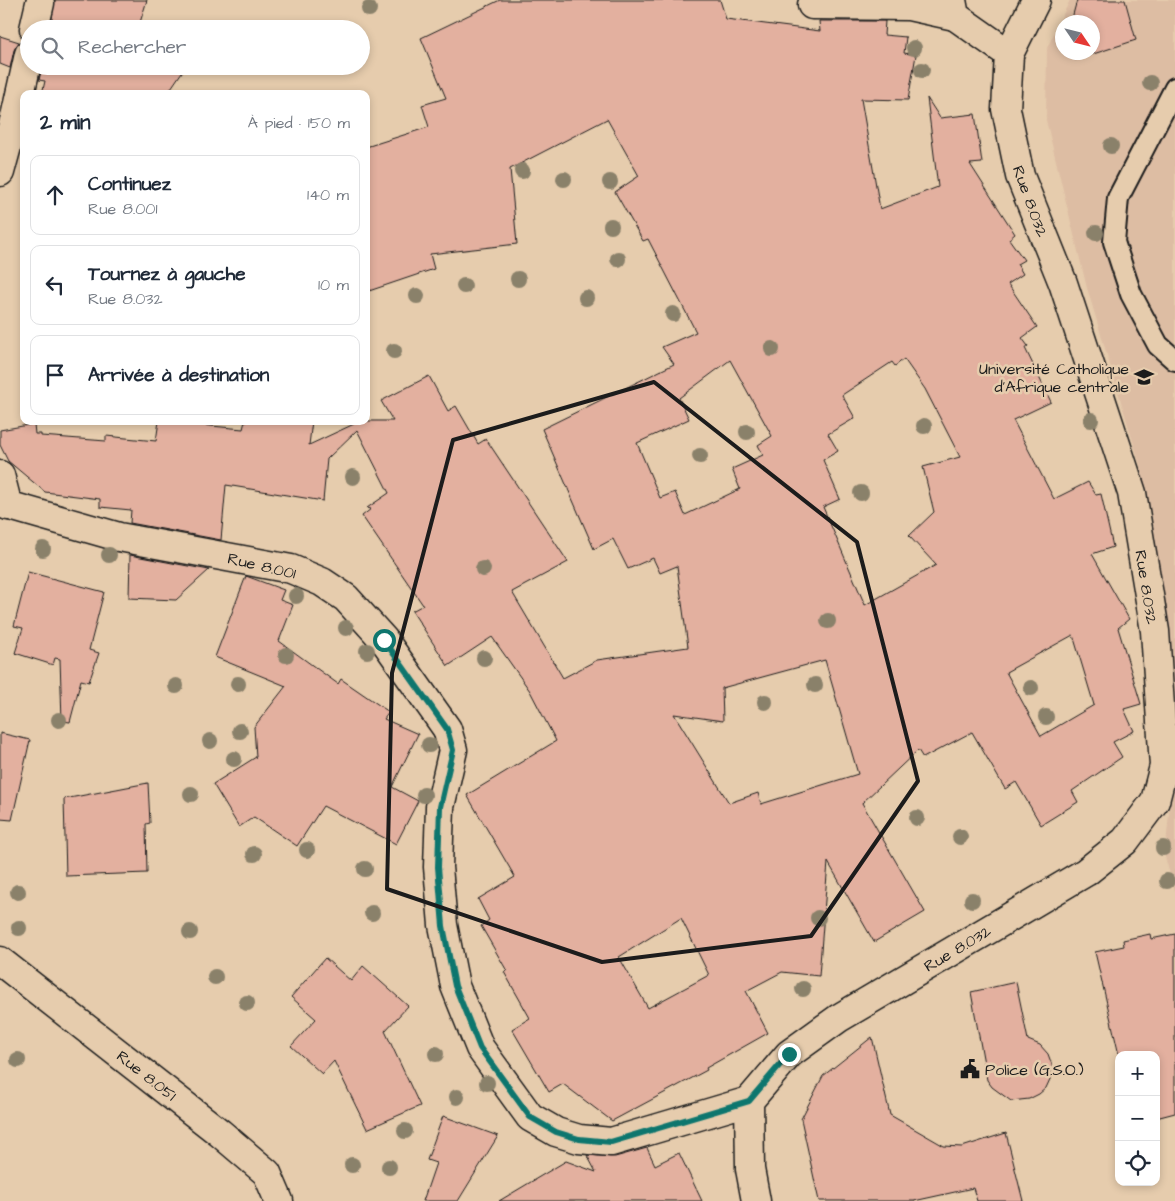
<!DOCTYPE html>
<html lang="fr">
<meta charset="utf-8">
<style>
:root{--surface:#fff;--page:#f2f2f3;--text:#1f2937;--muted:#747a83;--line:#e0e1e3}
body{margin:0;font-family:"Architects Daughter",sans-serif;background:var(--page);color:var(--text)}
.controls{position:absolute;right:15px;bottom:15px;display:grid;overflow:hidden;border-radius:10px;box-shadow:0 2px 8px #0003}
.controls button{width:45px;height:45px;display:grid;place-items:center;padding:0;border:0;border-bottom:1px solid var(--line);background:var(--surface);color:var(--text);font:25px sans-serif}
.compass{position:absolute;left:1055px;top:15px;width:45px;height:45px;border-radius:50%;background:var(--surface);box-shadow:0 2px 8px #0003;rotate:125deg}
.stop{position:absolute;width:15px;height:15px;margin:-11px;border:4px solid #0f766e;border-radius:50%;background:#fff}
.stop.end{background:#0f766e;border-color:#fff;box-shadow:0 1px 5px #0008}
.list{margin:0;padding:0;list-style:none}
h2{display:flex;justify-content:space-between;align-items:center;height:65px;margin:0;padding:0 20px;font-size:21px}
h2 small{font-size:16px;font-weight:400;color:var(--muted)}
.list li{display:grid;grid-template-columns:32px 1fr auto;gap:15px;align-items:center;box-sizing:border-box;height:80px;margin:0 10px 10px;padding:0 10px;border:1px solid var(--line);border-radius:10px}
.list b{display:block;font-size:19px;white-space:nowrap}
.list p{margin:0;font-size:16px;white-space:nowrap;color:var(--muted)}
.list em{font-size:16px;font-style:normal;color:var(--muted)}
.icon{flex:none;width:28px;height:28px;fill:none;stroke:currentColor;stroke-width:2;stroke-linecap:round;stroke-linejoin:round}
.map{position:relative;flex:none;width:1175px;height:1201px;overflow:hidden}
.search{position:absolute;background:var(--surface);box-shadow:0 2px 8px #0003;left:20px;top:20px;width:350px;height:55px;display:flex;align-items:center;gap:12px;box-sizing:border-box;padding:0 18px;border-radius:28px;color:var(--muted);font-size:19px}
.panel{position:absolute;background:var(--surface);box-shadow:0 2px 8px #0003;left:20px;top:90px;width:350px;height:335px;border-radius:10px}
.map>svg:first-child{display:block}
.built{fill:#ddbda3;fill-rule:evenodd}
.building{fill:#e3b09f;stroke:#1c1c1c;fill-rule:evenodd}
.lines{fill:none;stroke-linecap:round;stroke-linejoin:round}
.lane-casing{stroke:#1c1c1c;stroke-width:24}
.street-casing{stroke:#1c1c1c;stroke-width:31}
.secondary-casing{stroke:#1c1c1c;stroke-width:31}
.lane{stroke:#e6ccad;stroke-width:20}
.street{stroke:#e6ccad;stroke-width:28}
.secondary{stroke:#e6ccad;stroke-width:28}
.tree{fill:#8a816b}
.route{stroke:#0f766e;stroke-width:6}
.marked{fill:none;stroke:#1c1c1c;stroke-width:4;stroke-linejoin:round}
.labels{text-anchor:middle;stroke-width:5;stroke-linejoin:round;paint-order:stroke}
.street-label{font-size:16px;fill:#1c1c1c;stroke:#e6ccad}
.poi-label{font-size:16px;fill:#1c1c1c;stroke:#e6ccad;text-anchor:end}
</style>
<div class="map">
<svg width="1175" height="1201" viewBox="0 0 1175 1201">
<rect width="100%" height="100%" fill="#e6ccad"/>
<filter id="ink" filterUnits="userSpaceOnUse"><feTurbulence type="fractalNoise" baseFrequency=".02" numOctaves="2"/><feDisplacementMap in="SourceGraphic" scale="10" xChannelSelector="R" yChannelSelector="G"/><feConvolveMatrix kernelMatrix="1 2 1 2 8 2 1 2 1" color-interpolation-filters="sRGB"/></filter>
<g filter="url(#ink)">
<g class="built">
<path d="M1070 0H1175V721L1140 465 1087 288 1046 120 1047 48ZM1062 22H1092V52H1062Z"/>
<path d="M1175 782V891L1165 857 1170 802Z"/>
</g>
<g class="building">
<path d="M55 0H147L138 29H50Z"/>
<path d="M500 0H720L726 19 820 31 819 21H885L884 35 906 37 904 53 916 55 908 100 861 99 880 209 938 187 927 98 940 118 975 114 982 163 970 164 1015 234 1009 239 1024 260 1017 264 1023 274 1008 284 1037 327 1022 338 1028 346 1025 348 1051 402 1013 420 1054 499 1088 482 1096 495 1101 494 1113 547 1092 554 1129 619 1118 628 1141 704 1124 709 1134 731 1113 742 1122 757 1072 791 1078 802 1041 825 1016 782 1005 789 972 732 923 758 918 750 862 803 925 912 874 942 828 862 819 976 782 972 746 991 768 1033 706 1068 707 1070 612 1121 563 1084 549 1092 512 1029 530 1018 504 972 507 971 481 926 489 920 478 899 515 877 467 795 556 741 530 691 492 637 448 666 412 611 423 605 362 516 371 509 367 508 389 493 357 430 327 459 323 501 226 485 221 540 130 523 131 510 100 507V499L45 492 8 461 0 445V430L34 424 35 434H41V436L106 441V436L156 441 159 421 243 429 245 421H312L309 445 354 424 352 421H393L381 401 429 376 448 411 456 406 478 444 486 439 568 562 512 592 563 678 597 660 688 647 677 566 660 573 653 558 628 569 613 539 594 549 542 429 674 364 662 347 696 332 648 239 643 241 615 192 639 176 607 119 510 169 517 244 430 254 434 269 366 292V147L429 127 422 105 446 98 421 38ZM904 359 925 389 960 457 923 467 934 512 909 536 936 565 865 605 823 507 840 499 823 460 838 451 828 434 855 418 842 395 892 362 895 366ZM730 360 772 436 758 445 763 455 732 469 740 489 685 515 675 492 660 498 637 443 689 419 679 398ZM1073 635 1094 705 1041 736 1006 672ZM825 660 858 774 761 804 758 793 729 803 674 714 723 721 722 688ZM681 918 709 975 648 1008 619 957Z"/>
<path d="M1077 0H1125L1136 40 1075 60 1073 52H1092V22H1071Z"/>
<path d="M0 36 19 42 14 50 10 68 0 64Z"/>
<path d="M42 66H186L167 94H42L45 81 39 80Z"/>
<path d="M130 555 209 570 176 600 129 598Z"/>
<path d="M28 572 104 592 89 650 99 653 89 682 81 680 70 722 62 721 60 659 55 658 53 665 15 653 23 628 14 626Z"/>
<path d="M246 576 284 590 280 600 293 605 279 641 338 684 341 679 389 712 384 719 418 734 392 787 418 801 396 844 323 806 297 846 254 817 239 827 213 784 256 757 254 727 286 686 215 657Z"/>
<path d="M0 733 30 740 12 820 0 819Z"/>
<path d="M148 783 150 823 146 824 147 873 66 876 64 799Z"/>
<path d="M1150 934 1151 939 1175 934V1113L1156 1118V1055H1119L1095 952 1124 946 1123 940Z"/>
<path d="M325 958 351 981 363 966 408 1006 385 1031 420 1106 367 1129 334 1061 322 1074 291 1046 316 1019 291 997Z"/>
<path d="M1016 982 1028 1040 1040 1045 1048 1054 1052 1065 1051 1077 1046 1088 1039 1094 1029 1099 1011 1101 992 1087 987 1080 971 992Z"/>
<path d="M872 1037 890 1115 944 1146 962 1147 1006 1133 1023 1201H977L973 1188 914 1201H819L801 1119 823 1076Z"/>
<path d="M443 1116 498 1136 458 1201H423L436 1163 427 1160Z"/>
<path d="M647 1148 655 1165 679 1153 702 1201H499L566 1161 596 1172 587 1155 615 1157Z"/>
</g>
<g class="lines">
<defs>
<path id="lane" d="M1175 88 1118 198 1114 242 1131 294 1158 345 1175 360"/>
<g id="street">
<path d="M952 0 955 16 1009 54"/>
<path d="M812 5 909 6 955 16"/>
<path d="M34 29 40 3"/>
<path d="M0 172 15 117 29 54"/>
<path d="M0 475 8 506"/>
<path d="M0 503 119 537 291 569 322 582 346 598 384 640 447 729 453 750 440 807 438 867 443 925 455 986 480 1048 530 1117 556 1132 579 1139 611 1142 749 1101"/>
<path d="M0 961 220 1133 267 1173 279 1201"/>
</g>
<path id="secondary" d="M756 1201 750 1169 749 1101 789 1054 839 1018 1086 872 1125 841 1155 801 1164 766 1155 631 1132 493 1063 283 1020 176 1006 109 1009 54 1036 0"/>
</defs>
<use href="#lane" class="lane-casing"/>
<use href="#street" class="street-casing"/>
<use href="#secondary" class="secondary-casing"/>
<use href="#lane" class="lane"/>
<use href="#street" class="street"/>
<use href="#secondary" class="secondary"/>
</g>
<g class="tree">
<circle cx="369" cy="9" r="8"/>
<circle cx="914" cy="48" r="8"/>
<circle cx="922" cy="70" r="8"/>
<circle cx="1150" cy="83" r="8"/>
<circle cx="1111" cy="146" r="8"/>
<circle cx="522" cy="171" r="8"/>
<circle cx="564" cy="179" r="8"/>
<circle cx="610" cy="182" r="8"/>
<circle cx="611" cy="226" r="8"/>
<circle cx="1096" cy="233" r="8"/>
<circle cx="618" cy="259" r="8"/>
<circle cx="518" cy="279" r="8"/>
<circle cx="464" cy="286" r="8"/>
<circle cx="417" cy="296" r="8"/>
<circle cx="586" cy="298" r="8"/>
<circle cx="673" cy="314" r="8"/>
<circle cx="772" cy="349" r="8"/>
<circle cx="394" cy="351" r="8"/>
<circle cx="1091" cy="420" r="8"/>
<circle cx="924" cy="426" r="8"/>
<circle cx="747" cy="432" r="8"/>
<circle cx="700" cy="456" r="8"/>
<circle cx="353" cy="477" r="8"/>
<circle cx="861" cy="493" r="8"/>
<circle cx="43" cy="549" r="8"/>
<circle cx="109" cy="555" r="8"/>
<circle cx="483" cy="569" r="8"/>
<circle cx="296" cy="596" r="8"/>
<circle cx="828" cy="621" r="8"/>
<circle cx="346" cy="628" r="8"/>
<circle cx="367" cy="651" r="8"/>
<circle cx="286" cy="655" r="8"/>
<circle cx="484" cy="658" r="8"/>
<circle cx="238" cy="684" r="8"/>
<circle cx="815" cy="685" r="8"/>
<circle cx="176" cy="686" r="8"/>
<circle cx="1031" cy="688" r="8"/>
<circle cx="765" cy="702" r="8"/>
<circle cx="1046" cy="717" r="8"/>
<circle cx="59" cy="720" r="8"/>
<circle cx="240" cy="731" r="8"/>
<circle cx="210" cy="741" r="8"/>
<circle cx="429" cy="745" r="8"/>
<circle cx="234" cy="759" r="8"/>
<circle cx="191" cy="794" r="8"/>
<circle cx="424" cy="795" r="8"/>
<circle cx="917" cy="818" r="8"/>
<circle cx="960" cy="837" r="8"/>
<circle cx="1163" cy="848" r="8"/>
<circle cx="307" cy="850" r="8"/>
<circle cx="254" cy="854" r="8"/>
<circle cx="365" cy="869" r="8"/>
<circle cx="1167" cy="881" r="8"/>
<circle cx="18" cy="892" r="8"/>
<circle cx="972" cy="900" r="8"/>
<circle cx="372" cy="913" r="8"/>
<circle cx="818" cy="918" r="8"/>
<circle cx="19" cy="928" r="8"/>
<circle cx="190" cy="932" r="8"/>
<circle cx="215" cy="977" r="8"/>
<circle cx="803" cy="989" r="8"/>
<circle cx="247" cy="1003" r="8"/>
<circle cx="436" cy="1054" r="8"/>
<circle cx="18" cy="1060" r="8"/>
<circle cx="487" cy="1083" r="8"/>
<circle cx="457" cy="1097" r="8"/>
<circle cx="405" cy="1131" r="8"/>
<circle cx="352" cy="1165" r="8"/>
<circle cx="389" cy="1167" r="8"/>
</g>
</g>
<g class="lines" filter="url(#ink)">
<path class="route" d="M384 640 447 729 453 750 440 807 438 867 443 926 455 986 480 1048 530 1117 556 1132 579 1139 611 1142 749 1101 789 1054"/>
</g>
<path class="marked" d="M654 382 857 542 918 781 811 936 602 962 387 889 392 673 453 440Z"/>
<defs>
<symbol id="university-bare" viewBox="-9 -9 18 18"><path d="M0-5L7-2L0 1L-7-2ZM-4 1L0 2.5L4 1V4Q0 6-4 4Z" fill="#1c1c1c" stroke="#e6ccad" stroke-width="2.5" paint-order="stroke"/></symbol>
<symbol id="civic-bare" viewBox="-9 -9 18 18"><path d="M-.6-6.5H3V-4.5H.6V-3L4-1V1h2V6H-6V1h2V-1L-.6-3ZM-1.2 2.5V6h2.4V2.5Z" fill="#1c1c1c" stroke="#e6ccad" stroke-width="2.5" paint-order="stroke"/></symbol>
</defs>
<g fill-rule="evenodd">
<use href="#university-bare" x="1130" y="363" width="28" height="28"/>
<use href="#civic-bare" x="956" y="1055" width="28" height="28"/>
</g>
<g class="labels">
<g class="street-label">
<text transform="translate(1031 201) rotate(70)" y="6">Rue 8.032</text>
<text transform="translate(262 565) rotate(13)" y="6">Rue 8.001</text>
<text transform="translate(1147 587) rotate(81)" y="6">Rue 8.032</text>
<text transform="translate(957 948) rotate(-31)" y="6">Rue 8.032</text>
<text transform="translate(147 1075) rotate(38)" y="6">Rue 8.051</text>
</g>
<g class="poi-label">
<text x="1129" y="374">Université Catholique<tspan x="1129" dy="18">d'Afrique centrale</tspan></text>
<text x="985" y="1075" text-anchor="start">Police (G.S.O.)</text>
</g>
</g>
</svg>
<div class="controls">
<button>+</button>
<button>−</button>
<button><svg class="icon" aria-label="locate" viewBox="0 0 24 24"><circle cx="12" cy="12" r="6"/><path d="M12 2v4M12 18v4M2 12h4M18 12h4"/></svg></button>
</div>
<svg class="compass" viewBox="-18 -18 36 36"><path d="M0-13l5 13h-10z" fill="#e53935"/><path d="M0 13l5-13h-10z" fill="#747a83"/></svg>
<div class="stop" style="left:384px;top:640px"></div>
<div class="stop end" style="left:789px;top:1054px"></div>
<div class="search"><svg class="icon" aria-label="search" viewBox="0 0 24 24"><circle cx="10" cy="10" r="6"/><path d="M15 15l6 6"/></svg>Rechercher</div>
<section class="panel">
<h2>2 min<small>À pied · 150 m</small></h2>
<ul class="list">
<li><svg class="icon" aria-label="ahead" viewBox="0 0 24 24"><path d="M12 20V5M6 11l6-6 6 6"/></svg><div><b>Continuez</b><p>Rue 8.001</p></div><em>140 m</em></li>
<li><svg class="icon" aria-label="left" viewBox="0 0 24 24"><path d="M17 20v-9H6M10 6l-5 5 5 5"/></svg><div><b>Tournez à gauche</b><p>Rue 8.032</p></div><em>10 m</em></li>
<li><svg class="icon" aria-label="arrive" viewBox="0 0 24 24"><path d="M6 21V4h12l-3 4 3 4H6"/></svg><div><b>Arrivée à destination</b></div></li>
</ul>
</section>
</div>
